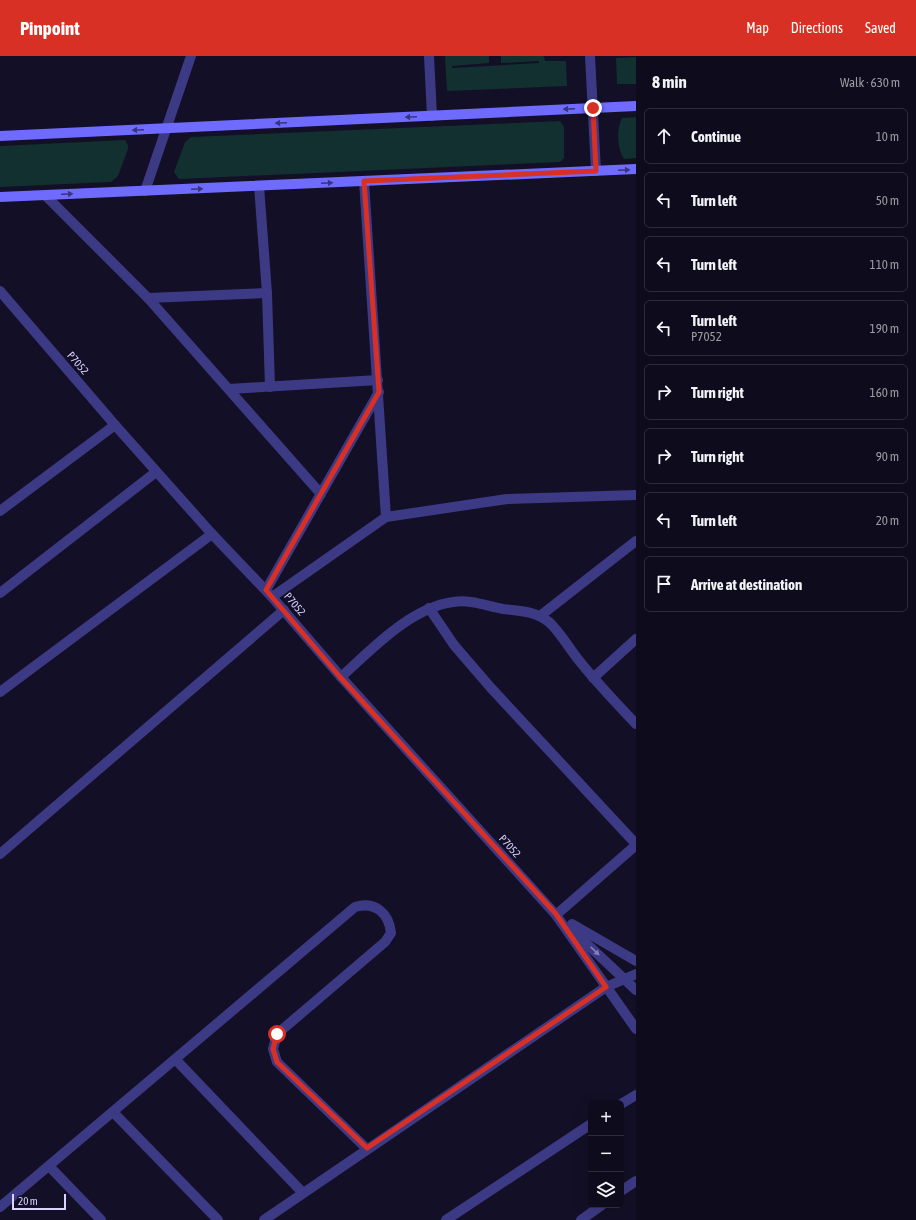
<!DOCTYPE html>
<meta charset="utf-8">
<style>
:root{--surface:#0e0b1c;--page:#1c1929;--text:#f1f3f6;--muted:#9b9ba3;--line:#2e2b3b;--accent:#d93025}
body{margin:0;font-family:"Asap Condensed",sans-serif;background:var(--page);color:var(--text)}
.controls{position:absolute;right:12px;bottom:12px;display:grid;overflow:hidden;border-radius:6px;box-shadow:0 4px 16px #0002}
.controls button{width:36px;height:36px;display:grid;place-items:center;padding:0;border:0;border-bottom:1px solid var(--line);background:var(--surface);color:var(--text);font:20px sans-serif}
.scale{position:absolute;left:12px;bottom:10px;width:54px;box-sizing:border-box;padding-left:4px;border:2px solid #d9d4ff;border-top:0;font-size:11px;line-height:14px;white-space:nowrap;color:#d9d4ff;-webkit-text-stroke:3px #130f26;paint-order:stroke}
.stop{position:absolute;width:12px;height:12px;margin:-9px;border:3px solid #d93025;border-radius:50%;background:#fff}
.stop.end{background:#d93025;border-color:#fff;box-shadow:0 1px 4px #0008}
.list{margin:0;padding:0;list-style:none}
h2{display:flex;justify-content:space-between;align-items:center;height:52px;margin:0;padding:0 16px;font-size:17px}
h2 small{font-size:13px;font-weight:400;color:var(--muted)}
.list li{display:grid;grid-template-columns:26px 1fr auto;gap:12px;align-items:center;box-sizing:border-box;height:56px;margin:0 8px 8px;padding:0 8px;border:1px solid var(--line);border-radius:6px}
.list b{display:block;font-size:15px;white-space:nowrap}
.list p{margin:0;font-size:13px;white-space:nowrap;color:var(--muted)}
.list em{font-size:13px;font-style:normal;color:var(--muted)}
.icon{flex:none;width:22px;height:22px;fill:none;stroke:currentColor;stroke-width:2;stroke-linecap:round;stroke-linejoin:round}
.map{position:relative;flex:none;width:636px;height:1164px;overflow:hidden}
header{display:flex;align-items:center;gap:24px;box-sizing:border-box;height:56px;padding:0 20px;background:var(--accent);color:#fff}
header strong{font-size:19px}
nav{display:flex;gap:22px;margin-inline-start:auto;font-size:14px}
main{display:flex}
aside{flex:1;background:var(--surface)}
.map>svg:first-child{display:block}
.green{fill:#12302f}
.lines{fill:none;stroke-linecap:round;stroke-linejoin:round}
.street{stroke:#3d3a85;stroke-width:10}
.secondary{stroke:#6f6bff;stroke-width:10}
.oneway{fill:#38347d}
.oneway2{fill:#837fbc}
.route{stroke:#d93025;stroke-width:5}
.labels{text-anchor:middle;stroke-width:3.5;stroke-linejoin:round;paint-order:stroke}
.street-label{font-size:11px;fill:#d9d4ff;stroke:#130f26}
</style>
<header>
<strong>Pinpoint</strong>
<nav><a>Map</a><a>Directions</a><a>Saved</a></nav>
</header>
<main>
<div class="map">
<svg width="636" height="1164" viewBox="0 0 636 1164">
<rect width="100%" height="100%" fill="#130f26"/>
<g class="green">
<path d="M445 0H489V7L452 10V12L539 7V5L501 7V0H544L545 5H566L567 30 447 35Z"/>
<path d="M636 1V28H617L616 2Z"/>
<path d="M636 61V102L624 103C617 93 616 73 622 62Z"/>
<path d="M560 65 564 71V102L560 106 179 123 174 116 185 86 191 81Z"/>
<path d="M125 84 128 89V93L118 120 111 126 0 131V90Z"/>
</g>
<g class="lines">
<g class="street">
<path d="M429 0 432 60"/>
<path d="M590 0 596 115"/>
<path d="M364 125 386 461"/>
<path d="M259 130 267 237 270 331"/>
<path d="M145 135 191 0"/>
<path d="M45 139 148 242 321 438"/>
<path d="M0 235 115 369 212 478 272 541 341 621 556 859 636 973"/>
<path d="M148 242 267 237"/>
<path d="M229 333 378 324"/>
<path d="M0 455 115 369"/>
<path d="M266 534 379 336"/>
<path d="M0 537 156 416"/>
<path d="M272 541 386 461 507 443 636 439"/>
<path d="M429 552 454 589 491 632 636 788"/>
<path d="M540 560 636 485"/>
<path d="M341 621C372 593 410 552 453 546 471 543 486 550 503 553 521 555 535 555 549 566 561 577 570 594 581 607 598 628 617 648 636 668"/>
<path d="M593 622 636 583"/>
<path d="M0 636 212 478"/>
<path d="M0 798 284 554"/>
<path d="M556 859 636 789"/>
<path d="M572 868 636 905"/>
<path d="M572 874 636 934"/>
<path d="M176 1004 303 1137"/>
<path d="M621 1048 636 1039"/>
<path d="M113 1056 218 1164"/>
<path d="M49 1110 101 1164"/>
<path d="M621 1135 636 1125"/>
<path d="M0 1151 355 851C375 845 389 857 391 877L385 886 277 978 273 993 277 1006 367 1093"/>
<path d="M264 1164 606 931 636 918"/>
<path d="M446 1164 591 1068"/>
<path d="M581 1164 602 1149"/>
</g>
<g class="secondary">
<path d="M0 80 636 50"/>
<path d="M0 141 636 113"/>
</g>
</g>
<defs><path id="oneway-solid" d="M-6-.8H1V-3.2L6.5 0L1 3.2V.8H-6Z"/></defs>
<g class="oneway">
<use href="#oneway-solid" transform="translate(569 53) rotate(177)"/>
<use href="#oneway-solid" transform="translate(411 61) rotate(177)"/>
<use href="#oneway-solid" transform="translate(281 67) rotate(177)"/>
<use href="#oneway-solid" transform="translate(138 74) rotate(178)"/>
<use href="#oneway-solid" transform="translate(624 114) rotate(-2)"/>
<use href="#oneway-solid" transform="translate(327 127) rotate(-3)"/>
<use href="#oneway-solid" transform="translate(197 133) rotate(-2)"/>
<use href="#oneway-solid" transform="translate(67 138) rotate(-3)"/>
</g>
<use class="oneway2" href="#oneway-solid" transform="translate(595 895) rotate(44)"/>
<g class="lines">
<path class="route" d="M277 978 273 993 277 1006 367 1092 606 931 556 858 340 621 266 534 379 336 364 125 596 115 593 52"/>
</g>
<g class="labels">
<g class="street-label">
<text transform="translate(78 307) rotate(49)" y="4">P7052</text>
<text transform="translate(295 548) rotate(50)" y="4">P7052</text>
<text transform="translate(510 790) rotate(48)" y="4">P7052</text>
</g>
</g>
</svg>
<div class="controls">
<button>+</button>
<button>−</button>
<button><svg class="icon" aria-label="layers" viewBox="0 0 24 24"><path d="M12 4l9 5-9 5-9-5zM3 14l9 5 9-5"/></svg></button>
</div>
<div class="scale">20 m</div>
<div class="stop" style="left:277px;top:978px"></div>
<div class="stop end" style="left:593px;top:52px"></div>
</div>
<aside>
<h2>8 min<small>Walk · 630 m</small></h2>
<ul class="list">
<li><svg class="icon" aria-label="ahead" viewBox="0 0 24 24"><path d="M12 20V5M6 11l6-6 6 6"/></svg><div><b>Continue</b></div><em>10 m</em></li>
<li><svg class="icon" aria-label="left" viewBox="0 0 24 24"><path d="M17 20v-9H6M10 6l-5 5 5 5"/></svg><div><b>Turn left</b></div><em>50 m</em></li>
<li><svg class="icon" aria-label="left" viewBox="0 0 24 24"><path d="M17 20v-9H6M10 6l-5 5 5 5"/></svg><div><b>Turn left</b></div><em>110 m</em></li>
<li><svg class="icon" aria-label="left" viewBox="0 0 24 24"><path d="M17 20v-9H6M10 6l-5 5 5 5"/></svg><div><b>Turn left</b><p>P7052</p></div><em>190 m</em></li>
<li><svg class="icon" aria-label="right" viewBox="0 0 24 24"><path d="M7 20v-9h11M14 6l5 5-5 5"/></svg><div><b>Turn right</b></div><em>160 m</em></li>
<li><svg class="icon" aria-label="right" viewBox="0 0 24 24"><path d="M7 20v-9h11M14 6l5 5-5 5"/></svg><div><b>Turn right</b></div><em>90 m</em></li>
<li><svg class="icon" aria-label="left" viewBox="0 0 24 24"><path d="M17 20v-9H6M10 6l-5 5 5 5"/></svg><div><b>Turn left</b></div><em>20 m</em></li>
<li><svg class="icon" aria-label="arrive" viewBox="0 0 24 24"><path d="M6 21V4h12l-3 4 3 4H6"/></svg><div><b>Arrive at destination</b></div></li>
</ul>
</aside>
</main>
